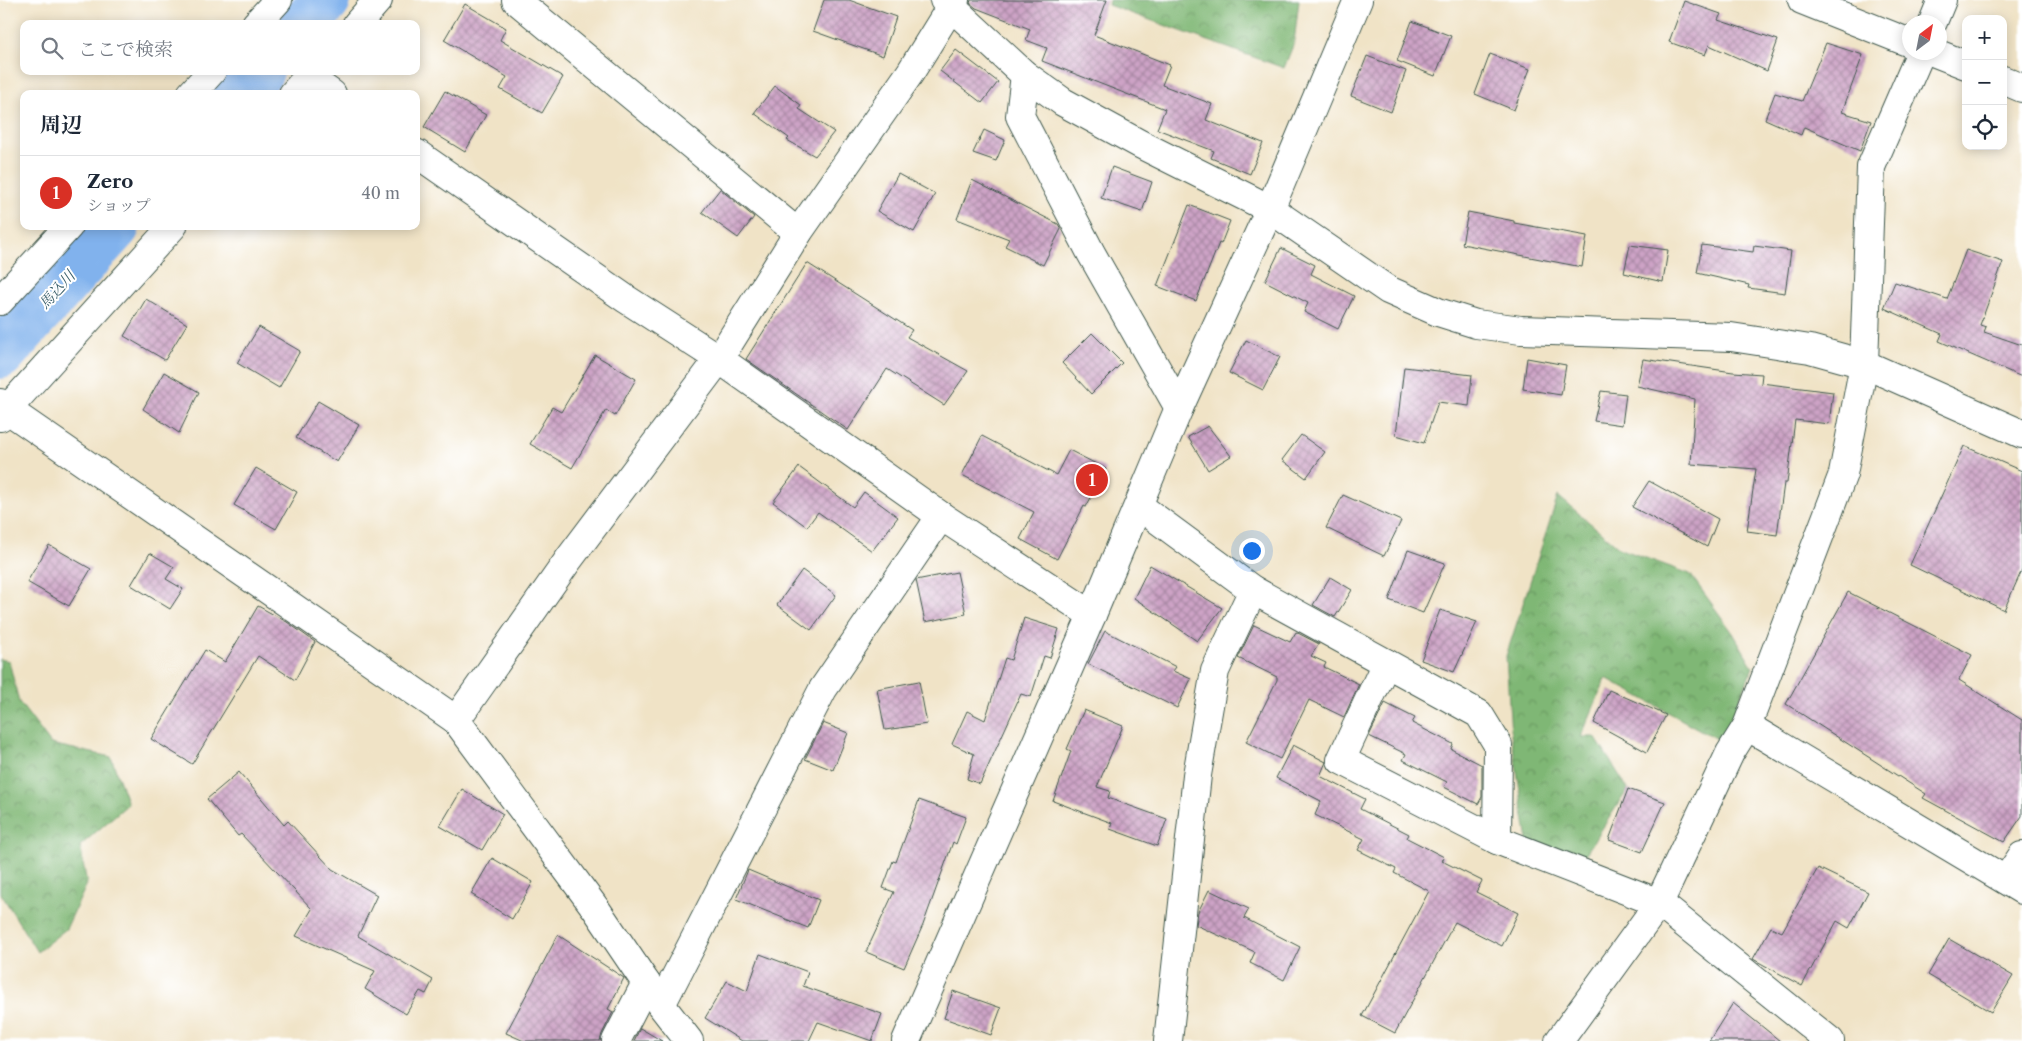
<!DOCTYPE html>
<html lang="ja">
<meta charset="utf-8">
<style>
:root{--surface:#fff;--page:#f2f2f3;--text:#1f2937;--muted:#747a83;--line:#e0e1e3;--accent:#d93025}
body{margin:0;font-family:"Libre Caslon Text","Noto Serif JP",serif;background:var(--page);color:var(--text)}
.controls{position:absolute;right:15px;top:15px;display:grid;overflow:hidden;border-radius:10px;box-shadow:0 2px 12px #0003}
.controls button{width:45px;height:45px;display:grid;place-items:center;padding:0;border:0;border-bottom:1px solid var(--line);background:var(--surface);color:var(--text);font:25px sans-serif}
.compass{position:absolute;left:1902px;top:15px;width:45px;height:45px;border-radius:50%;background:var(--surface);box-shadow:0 2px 12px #0003;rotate:32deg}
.you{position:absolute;left:1251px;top:550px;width:18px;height:18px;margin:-12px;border:4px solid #fff;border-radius:50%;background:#1a73e8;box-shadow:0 0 0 8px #1a73e833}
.badge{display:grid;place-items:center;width:32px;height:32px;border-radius:50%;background:var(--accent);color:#fff;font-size:16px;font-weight:700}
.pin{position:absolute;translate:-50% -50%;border:2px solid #fff;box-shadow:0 1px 5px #0006}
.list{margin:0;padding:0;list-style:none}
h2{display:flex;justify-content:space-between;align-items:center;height:65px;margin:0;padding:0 20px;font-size:21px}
h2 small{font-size:16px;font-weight:400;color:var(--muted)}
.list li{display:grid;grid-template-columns:32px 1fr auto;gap:15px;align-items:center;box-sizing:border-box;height:75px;padding:0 20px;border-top:1px solid var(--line)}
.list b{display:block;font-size:19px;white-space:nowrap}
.list p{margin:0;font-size:16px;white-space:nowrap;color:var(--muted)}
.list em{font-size:16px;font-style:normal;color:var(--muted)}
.icon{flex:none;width:28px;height:28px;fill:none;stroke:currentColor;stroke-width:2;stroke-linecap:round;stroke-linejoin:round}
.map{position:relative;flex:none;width:2022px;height:1041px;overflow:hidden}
.search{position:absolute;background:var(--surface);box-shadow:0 2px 12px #0003;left:20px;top:20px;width:400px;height:55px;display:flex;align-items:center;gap:12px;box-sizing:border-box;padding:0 18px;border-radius:10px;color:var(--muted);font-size:19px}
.panel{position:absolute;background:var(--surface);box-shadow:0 2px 12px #0003;left:20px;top:90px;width:400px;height:140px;border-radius:10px}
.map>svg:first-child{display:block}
.forest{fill:url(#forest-crowns);stroke:#4f7a54}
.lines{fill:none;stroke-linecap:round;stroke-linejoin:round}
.river{stroke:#81b2ed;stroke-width:50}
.building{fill:url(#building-cross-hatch)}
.minor-casing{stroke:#3e564a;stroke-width:30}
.minor{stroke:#fff;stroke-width:28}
.labels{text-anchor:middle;stroke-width:4;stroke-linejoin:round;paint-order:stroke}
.water-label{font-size:15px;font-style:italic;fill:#3c606c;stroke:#fff}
</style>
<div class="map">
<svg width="2022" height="1041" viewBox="0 0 2022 1041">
<defs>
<pattern id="forest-crowns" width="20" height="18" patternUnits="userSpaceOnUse" patternTransform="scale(1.25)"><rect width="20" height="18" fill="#7fb774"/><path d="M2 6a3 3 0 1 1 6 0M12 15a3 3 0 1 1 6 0" fill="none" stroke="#679660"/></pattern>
<pattern id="building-cross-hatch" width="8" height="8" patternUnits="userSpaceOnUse" patternTransform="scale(1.25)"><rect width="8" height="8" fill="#cda3c6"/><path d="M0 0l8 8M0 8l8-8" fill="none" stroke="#a686a2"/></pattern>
</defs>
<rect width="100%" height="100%" fill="#fff"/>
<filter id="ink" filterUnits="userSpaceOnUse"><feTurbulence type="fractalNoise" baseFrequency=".02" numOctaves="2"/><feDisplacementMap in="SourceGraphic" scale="10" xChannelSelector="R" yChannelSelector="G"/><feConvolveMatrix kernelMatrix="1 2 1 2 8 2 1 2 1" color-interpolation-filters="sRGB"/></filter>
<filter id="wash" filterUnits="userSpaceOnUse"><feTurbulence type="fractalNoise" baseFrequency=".0096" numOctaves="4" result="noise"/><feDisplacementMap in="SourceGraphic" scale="20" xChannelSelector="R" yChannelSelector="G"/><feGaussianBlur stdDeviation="1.12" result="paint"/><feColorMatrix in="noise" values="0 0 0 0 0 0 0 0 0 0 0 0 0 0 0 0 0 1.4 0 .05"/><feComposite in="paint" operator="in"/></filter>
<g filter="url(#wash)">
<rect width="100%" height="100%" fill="#f0e3c6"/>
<g class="forest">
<path d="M1109 0H1299L1294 43 1284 68 1108 5Z"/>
<path d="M1558 496 1621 549 1690 574 1733 633 1753 667 1722 742 1606 678 1581 737H1595L1628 789 1585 855 1529 847 1511 734 1506 656Z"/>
<path d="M0 659 9 661 19 702 51 744 111 757 128 804 80 846 87 884 66 929 37 952 0 892Z"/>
</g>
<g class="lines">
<g class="river">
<path d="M304 24 326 0"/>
<path d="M238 94 259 71"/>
<path d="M0 354 115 226"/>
</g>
</g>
<g id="blocks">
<g class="building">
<path d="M824 0H849L896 17 883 56 813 31Z"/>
<path d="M971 0H1107L1094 35 1170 65 1162 85 1212 104 1206 120 1263 143 1250 174 1211 158 1214 151 1157 129 1165 109 1042 61 1047 48 1026 40 1030 29 976 8 970 3Z"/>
<path d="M1684 1 1721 14 1718 20 1778 40 1767 71 1709 45 1705 55 1669 42Z"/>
<path d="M465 4 506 28 500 40 563 77 542 113 500 89 507 77 444 40Z"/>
<path d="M1412 21 1451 36 1435 76 1397 61Z"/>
<path d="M1826 43 1863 55 1842 112 1871 121 1860 151 1804 127 1801 135 1765 119 1775 93 1802 101Z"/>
<path d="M956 50 998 82 982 103 940 71Z"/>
<path d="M1490 54 1530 69 1514 110 1475 94Z"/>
<path d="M1367 56 1406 71 1391 112 1351 96Z"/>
<path d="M775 86 801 105 799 109 834 132 815 156 787 140 789 138 754 113Z"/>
<path d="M445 91 486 115 465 152 424 127Z"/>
<path d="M984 130 1005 140 996 161 973 153Z"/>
<path d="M1112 167 1152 182 1142 212 1101 198Z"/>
<path d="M898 174 935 194 914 232 877 211Z"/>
<path d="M972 180 1058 224 1061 229 1043 265 1005 246 1009 239 957 219Z"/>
<path d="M720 189 754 217 738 238 702 212Z"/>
<path d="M1189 205 1230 221 1221 244 1219 243 1196 301 1157 286Z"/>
<path d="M1468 212 1514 221V223L1587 236 1582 267 1462 244Z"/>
<path d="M1630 245 1668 250 1663 282 1624 273Z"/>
<path d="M1702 245 1753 252 1754 246 1791 251 1785 293 1748 288 1749 285 1697 273Z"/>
<path d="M1281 248 1315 265 1311 274 1354 296 1338 329 1304 312 1308 303 1265 281Z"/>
<path d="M1966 250 2003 262 1980 325 1986 327 1984 332 2022 345V377L1939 341 1942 334 1884 308 1895 282 1947 299Z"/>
<path d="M807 263 912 330 907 337 968 371 944 405 887 369 848 430 746 359Z"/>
<path d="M146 299 187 324 165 360 124 336Z"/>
<path d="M259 327 300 351 279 388 237 363Z"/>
<path d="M1092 333 1122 363 1091 394 1062 363Z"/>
<path d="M1246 340 1280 357 1263 390 1229 373Z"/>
<path d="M595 355 636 379 615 416 606 410 572 468 530 444 552 407 561 412Z"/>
<path d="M1527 358 1566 365 1561 395 1523 389Z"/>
<path d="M1643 359 1733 372 1762 374 1761 383 1833 392 1829 424 1795 420 1787 483H1784L1777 535 1747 531 1756 469 1691 464 1695 399 1637 386Z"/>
<path d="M1404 367 1472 375 1469 406 1438 402 1424 443 1396 435Z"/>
<path d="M164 372 199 392 179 433 143 409Z"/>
<path d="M1601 391 1626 394 1622 425 1594 421Z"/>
<path d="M318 401 359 425 337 462 296 438Z"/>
<path d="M1208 426 1231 456 1208 470 1188 437Z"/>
<path d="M1301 435 1325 452 1306 478 1282 460Z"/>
<path d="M982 436 1056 475 1069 450 1106 469 1086 507 1084 506 1057 559 1020 539 1034 512 962 475Z"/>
<path d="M1964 446 2022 471V570L2004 610 1910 565Z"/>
<path d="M799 467 853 507 864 492 898 517 872 551 818 512 807 527 773 502Z"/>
<path d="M256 468 297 492 276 529 234 505Z"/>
<path d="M1649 481 1718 519 1707 547 1632 507Z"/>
<path d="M1343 495 1401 521 1384 556 1326 528Z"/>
<path d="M49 545 91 569 69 606 27 582Z"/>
<path d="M1408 550 1445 563 1423 613 1389 600Z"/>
<path d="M150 553 174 567 166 579 183 589 170 609 131 585Z"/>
<path d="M1150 565 1222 608 1197 641 1134 598Z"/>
<path d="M802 570 836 595 811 630 777 605Z"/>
<path d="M957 572 966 614 925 622 916 580Z"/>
<path d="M1330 577 1352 590 1335 617 1313 605Z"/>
<path d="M1848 592 1972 655 1959 680 2022 720V816L2004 842 1923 798 1926 794 1786 704Z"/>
<path d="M258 606 287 622 315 642 295 680 258 656 192 764 151 739 205 650 225 662Z"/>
<path d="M1440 610 1477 622 1454 672 1421 660Z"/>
<path d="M1024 618 1059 629 1050 658 1044 656 1031 697 1021 694 980 784 967 779 974 754 952 744 967 711 985 720 1005 658 1011 660Z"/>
<path d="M1254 625 1290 642 1296 632 1319 644 1311 656 1326 663 1324 667 1359 684 1344 717 1309 700 1280 759 1246 742 1277 680V677L1238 658Z"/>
<path d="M1105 631 1176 667 1173 671 1191 679 1177 708 1088 664Z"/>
<path d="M919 681 927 724 885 730 877 689Z"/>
<path d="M1609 690 1666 715 1647 752 1594 723Z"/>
<path d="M1385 703 1415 718 1412 723 1453 744 1451 749 1482 765V797L1478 804 1444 787 1447 782 1403 760 1406 754 1369 736Z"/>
<path d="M1084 710 1123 726 1097 787 1110 791 1108 798 1167 819 1157 846 1110 829 1112 823 1053 801 1071 751 1067 749Z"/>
<path d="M823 723 848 733 833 770 805 759Z"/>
<path d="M1293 745 1326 762 1320 776 1365 799 1360 809 1409 834 1407 838 1444 857 1442 861 1482 881 1476 892 1518 913 1502 946 1455 922 1395 1033 1362 1016 1429 891 1394 873 1396 869 1358 850 1364 839 1315 815 1321 801 1276 778Z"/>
<path d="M239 772 284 825 288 821 332 869 377 895 358 936 433 980 426 994 420 991 406 1014 365 989 375 971 296 936 312 909 241 834 238 836 207 799Z"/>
<path d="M462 789 503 814 482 850 440 826Z"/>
<path d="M1628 789 1665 802 1642 852 1609 840Z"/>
<path d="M919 800 966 817 956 844 953 842 923 925 904 968 866 952 894 892 883 888 893 861 896 862Z"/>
<path d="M492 858 533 882 512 919 471 894Z"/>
<path d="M1818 868 1868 892 1849 928 1837 921 1802 986 1753 959 1771 927 1782 932Z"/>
<path d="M748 870 819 900 808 928 736 899Z"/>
<path d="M1209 890 1249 909 1244 918 1300 947 1284 980 1250 963 1255 952 1196 925 1198 912Z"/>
<path d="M558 935 624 978 608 1009 613 1012 602 1034 600 1041H524L506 1033Z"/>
<path d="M1949 939 2013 976 1991 1012 1928 975Z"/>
<path d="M760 954 808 972 803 986 882 1014 872 1041 818 1022 809 1041H742L705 1018 727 981 747 991Z"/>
<path d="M953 991 1001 1008 991 1035 944 1018Z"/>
<path d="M1733 1003 1780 1041H1709Z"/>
<path d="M640 1028 662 1041H634Z"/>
</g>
</g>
</g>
<g filter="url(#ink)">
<use href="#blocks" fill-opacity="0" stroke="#3e564a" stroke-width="1"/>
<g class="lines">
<defs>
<g id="minor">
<path d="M516 0 798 233"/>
<path d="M944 0 1025 75 1063 102 1140 144 1270 209 1388 290 1438 312 1476 324 1521 330 1731 337 1810 349 1864 364 2022 434"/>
<path d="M1802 0 1910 43"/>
<path d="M1933 22 1942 0"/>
<path d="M256 24 278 0"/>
<path d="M357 24 378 0"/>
<path d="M1933 52 1966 65"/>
<path d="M1025 75 1020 116 1091 253 1179 408"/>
<path d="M308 77 332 94"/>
<path d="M2003 80 2022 88"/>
<path d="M191 94 212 71"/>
<path d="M293 94 313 71"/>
<path d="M416 153 626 299 719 359 941 516 1092 615"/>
<path d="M0 301 69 226"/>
<path d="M0 403 8 410 456 720 596 909 661 1005 689 1041"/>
<path d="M0 417 173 226"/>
<path d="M1139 506 1253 590 1479 714 1498 745 1497 840 1659 903 1830 1041"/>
<path d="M1386 663 1341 760 1497 840"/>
<path d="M456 720 569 559 719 359 798 233 910 73 955 0"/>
<path d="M1747 726 2022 890"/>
<path d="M2006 880 2022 856"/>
<path d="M661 1005 823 689 941 516"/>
<path d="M616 1041 646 983"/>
<path d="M906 1041 1092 615 1179 408 1270 209 1358 0"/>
<path d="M1168 1041 1197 775 1215 671 1253 590"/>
<path d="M1559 1041 1659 903 1730 753 1747 726 1843 474 1864 364 1871 167 1921 52"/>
</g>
</defs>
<use href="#minor" class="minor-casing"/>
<use href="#minor" class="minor"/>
</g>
</g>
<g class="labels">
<g class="water-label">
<text transform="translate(57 290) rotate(-48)" y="5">馬込川</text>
</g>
</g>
</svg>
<div class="controls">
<button>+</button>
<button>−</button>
<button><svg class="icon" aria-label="locate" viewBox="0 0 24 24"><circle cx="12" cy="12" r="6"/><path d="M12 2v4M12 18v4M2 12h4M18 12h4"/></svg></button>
</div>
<svg class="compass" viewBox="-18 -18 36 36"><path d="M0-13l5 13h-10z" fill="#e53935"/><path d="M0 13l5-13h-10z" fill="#747a83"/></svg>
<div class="you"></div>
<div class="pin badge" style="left:1092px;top:480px">1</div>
<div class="search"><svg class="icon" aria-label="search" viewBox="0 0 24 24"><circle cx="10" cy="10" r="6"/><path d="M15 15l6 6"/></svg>ここで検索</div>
<section class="panel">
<h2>周辺<small></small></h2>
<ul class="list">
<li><span class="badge">1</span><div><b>Zero</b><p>ショップ</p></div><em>40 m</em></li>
</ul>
</section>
</div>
